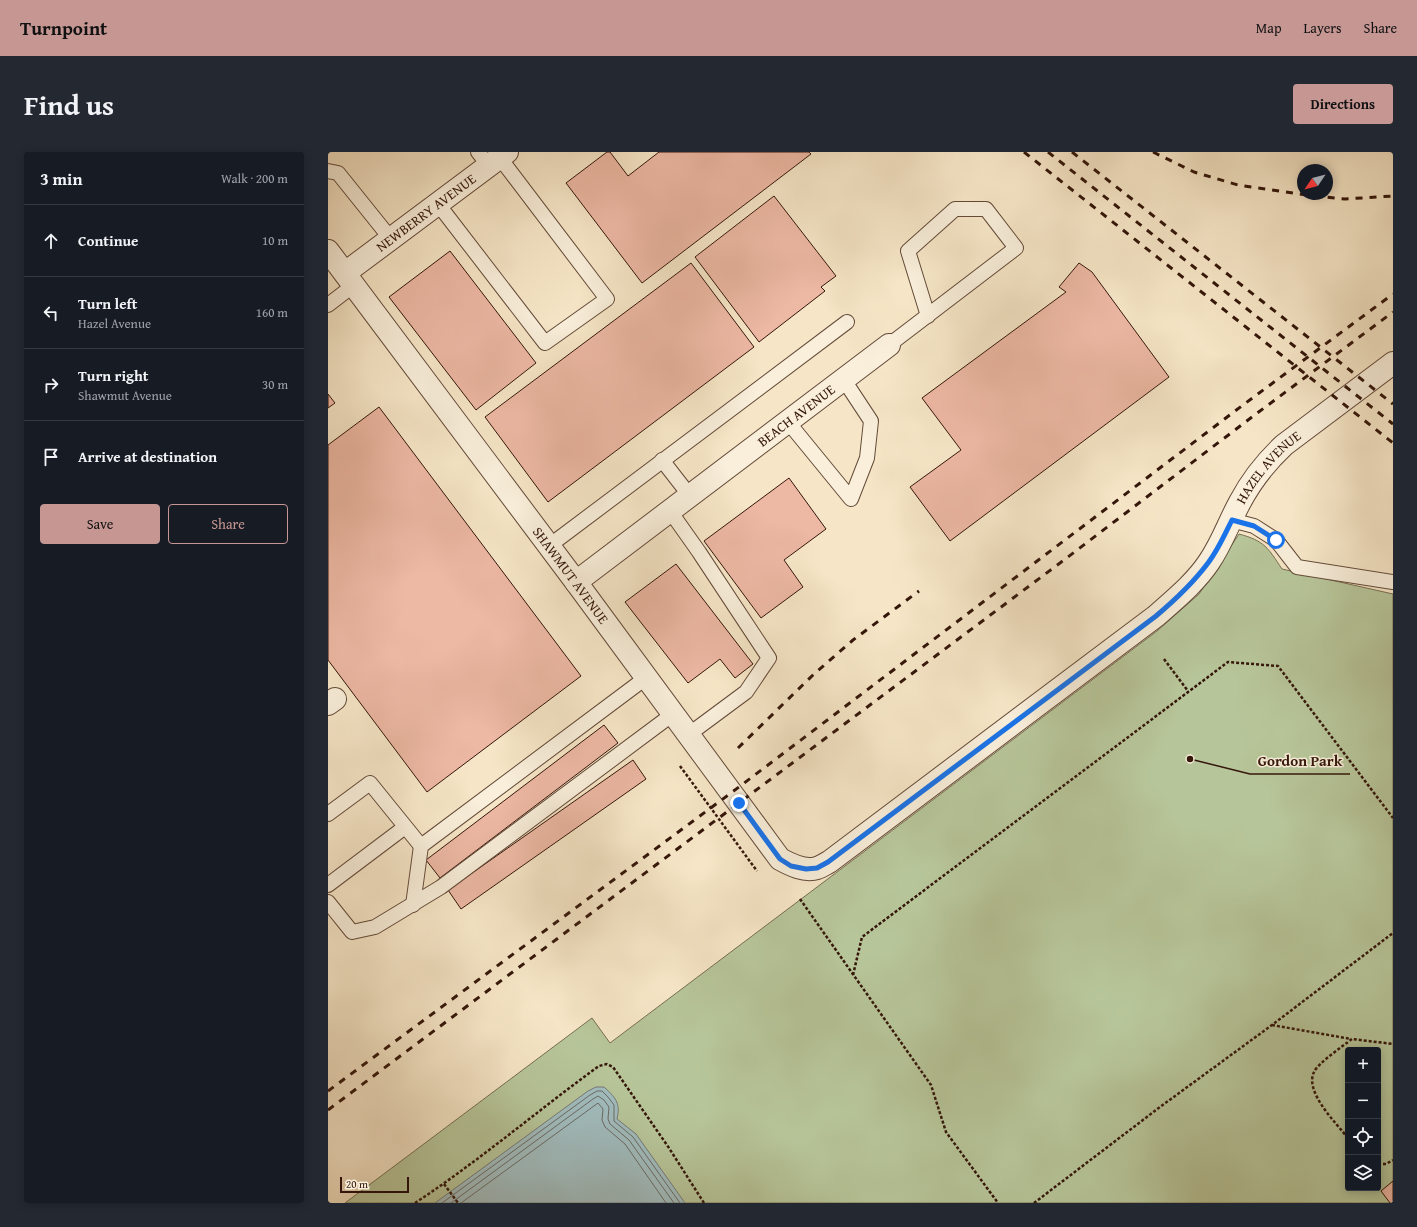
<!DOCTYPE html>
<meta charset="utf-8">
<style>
:root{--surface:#171b24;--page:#242831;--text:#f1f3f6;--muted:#9ea1a6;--line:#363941;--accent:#c59692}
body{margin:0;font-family:"Gentium Book Plus",serif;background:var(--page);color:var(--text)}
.controls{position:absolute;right:12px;bottom:12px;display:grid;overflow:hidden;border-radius:4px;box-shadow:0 2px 10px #0003}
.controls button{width:36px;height:36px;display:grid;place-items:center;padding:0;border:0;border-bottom:1px solid var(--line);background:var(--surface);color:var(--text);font:20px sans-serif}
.compass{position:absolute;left:969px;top:12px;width:36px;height:36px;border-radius:50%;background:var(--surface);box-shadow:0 2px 10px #0003;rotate:235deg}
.scale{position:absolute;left:12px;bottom:10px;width:69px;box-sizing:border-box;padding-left:4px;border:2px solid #34160a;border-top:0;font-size:11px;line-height:14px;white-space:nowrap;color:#34160a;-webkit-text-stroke:3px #f9efdb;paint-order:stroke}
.stop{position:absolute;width:12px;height:12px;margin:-9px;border:3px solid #1a73e8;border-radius:50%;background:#fff}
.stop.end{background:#1a73e8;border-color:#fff;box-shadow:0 1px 4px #0008}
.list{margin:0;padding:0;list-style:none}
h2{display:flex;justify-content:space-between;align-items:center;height:52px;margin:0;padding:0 16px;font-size:17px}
h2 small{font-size:13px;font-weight:400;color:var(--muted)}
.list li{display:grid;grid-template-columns:26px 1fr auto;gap:12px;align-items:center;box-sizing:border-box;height:72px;padding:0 16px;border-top:1px solid var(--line)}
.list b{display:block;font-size:15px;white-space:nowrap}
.list p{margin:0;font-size:13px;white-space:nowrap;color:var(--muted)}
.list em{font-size:13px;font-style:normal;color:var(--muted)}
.actions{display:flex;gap:8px;padding:12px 16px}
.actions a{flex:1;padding:9px 0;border:1px solid var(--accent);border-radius:4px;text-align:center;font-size:14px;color:var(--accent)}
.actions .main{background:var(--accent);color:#111}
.icon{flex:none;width:22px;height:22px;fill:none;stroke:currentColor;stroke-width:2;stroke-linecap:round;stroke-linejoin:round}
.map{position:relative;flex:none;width:1065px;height:1051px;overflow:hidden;border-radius:4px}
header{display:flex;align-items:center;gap:24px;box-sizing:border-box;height:56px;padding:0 20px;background:var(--accent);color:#111}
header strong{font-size:19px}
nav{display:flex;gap:22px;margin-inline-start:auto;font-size:14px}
.intro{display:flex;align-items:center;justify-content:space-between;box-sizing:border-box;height:96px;padding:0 24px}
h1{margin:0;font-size:28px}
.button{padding:10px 18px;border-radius:4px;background:var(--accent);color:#111;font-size:14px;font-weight:700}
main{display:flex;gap:24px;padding:0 24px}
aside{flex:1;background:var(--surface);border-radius:4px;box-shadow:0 2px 10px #0003}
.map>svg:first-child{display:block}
.green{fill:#b7c69a;stroke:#766e52;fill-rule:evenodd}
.water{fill:#a1bdbf;stroke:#757a77}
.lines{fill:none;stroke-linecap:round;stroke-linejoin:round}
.shore{stroke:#6a6a64;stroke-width:1}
.building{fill:#edb8a4;stroke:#34160a}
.lane-casing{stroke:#644a39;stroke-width:16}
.street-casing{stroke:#644a39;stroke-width:24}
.path{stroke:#34160a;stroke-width:2.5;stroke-dasharray:3 2;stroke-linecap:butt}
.lane{stroke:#f9efdb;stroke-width:14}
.street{stroke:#f9efdb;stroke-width:22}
.rail{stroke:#34160a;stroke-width:3;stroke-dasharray:7 7;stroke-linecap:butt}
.route{stroke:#1a73e8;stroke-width:5}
.labels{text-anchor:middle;stroke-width:3;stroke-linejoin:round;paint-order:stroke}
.street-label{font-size:14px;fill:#34160a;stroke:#f9efdb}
.leader{fill:none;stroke:#34160a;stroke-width:1.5}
.callout-dot{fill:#34160a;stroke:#f9efdb;stroke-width:1.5}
.callout-label{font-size:15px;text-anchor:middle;font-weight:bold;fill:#34160a;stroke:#f9efdb;stroke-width:3;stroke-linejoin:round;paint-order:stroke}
</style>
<header>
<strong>Turnpoint</strong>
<nav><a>Map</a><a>Layers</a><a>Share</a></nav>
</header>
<div class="intro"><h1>Find us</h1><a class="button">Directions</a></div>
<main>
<aside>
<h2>3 min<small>Walk · 200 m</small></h2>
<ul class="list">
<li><svg class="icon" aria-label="ahead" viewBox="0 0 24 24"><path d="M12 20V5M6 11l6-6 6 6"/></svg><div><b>Continue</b></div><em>10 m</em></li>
<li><svg class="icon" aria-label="left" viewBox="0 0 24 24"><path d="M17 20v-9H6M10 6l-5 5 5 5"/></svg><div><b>Turn left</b><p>Hazel Avenue</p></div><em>160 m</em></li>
<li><svg class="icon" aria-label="right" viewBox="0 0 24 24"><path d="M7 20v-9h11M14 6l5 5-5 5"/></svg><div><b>Turn right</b><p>Shawmut Avenue</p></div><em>30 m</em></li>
<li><svg class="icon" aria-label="arrive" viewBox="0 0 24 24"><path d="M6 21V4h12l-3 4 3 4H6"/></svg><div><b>Arrive at destination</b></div></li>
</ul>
<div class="actions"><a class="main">Save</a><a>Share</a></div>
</aside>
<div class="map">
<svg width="1065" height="1051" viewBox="0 0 1065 1051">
<rect width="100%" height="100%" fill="#f6e6c7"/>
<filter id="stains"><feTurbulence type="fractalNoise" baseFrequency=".005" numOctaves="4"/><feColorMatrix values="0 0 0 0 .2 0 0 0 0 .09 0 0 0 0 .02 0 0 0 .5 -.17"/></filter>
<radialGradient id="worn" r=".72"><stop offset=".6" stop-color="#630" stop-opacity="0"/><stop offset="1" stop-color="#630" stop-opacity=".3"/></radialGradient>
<path class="green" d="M911 382C937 389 940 396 954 417L1065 442V1051H17L264 866 282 891 829 479 871 442ZM1020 898H1050V1036H1020Z"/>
<path class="water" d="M268 935H276C287 945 293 951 289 967L308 982 357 1051H107L260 939Z"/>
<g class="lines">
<g class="shore">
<path d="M114 1051 262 943 269 939H274L280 945 286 953V969L305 985 352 1051"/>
<path d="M123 1051 265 947 270 944 276 948 281 955 280 967 282 972 301 988 346 1051"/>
<path d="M133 1051 270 951 275 957 274 968 277 975 297 992 338 1051"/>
</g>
</g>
<g class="building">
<path d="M279 0H282L300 24 331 0H481L483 2 314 131 238 31Z"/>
<path d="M446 44 508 124 493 135 497 139 431 190 367 105Z"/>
<path d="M122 99 208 211 148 258 61 145Z"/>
<path d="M363 111 426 195 220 350 157 265Z"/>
<path d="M751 111 764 120 841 225 622 389 582 335 633 298 594 246 738 140 731 135Z"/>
<path d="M0 242 7 251 0 256Z"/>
<path d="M51 255 253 524 99 640 0 508V293Z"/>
<path d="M461 326 498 377 456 408 475 435 433 466 376 389Z"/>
<path d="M348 412 425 512 407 526 392 507 360 531 297 450Z"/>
<path d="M276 573 290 591 112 726 98 708Z"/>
<path d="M305 608 318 627 133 757 120 738Z"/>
<path d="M1065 1029V1051H1062L1053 1039Z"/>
</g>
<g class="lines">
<defs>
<g id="lane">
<path d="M150 0 161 14"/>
<path d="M0 19 10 21 63 87"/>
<path d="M110 52 217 191 279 147 172 6"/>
<path d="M0 153 26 133"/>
<path d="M561 193 688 96 658 57H627L580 99 600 164"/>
<path d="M460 270 523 347 539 306 543 269 516 228"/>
<path d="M334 308 362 344"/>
<path d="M342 359 371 400 441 506 418 540 360 583"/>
<path d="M903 368 926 374 948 388 969 415 1065 430"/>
<path d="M221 394 519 170"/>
<path d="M0 662 42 631 93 694"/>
<path d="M0 733 77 675"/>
<path d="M0 750 24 780 47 775 113 735 345 562"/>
<path d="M85 753 93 694 319 525"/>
</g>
<g id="street">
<path id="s1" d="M0 99 248 430 452 707C463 713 477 720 489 716 493 715 497 712 501 710L828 464C847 447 867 431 881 410 894 391 901 370 912 350 923 329 939 309 956 293L1065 211"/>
<path id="s2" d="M17 121 179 0"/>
<path id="s3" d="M248 430 561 193"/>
<path d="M0 552 7 547"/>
</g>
</defs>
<use href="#lane" class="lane-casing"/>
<use href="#street" class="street-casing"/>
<g class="path">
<path d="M836 507 860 539"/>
<path d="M352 614 429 719"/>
<path d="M472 747 603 933 618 980 670 1051"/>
<path d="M525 823 534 785 900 510 950 514 1065 666"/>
<path d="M944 873 1023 887"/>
<path d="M1020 986C1009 972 976 940 986 920 990 911 1015 894 1024 887L1065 892"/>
<path d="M1050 1012H1058L1065 1008"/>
<path d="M116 1032 130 1051"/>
<path d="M87 1051C151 1009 209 959 271 914L279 912 285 915 341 996 376 1051"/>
<path d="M706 1051 832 955 944 873 1065 781"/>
</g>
<use href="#lane" class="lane"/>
<use href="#street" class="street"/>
<g class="rail">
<path d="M696 0 1065 291"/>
<path d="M720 0 1065 272"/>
<path d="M744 0 1065 252"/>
<path d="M825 0 866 20 910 33 978 43 1017 47 1065 44"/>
<path d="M410 596 486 522 525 488 591 439"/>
<path d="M0 939 403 641 915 253 1065 142"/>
<path d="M0 958 732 411 924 265 1065 160"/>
</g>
</g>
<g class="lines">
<path class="route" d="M411 651 452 707 463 714 478 717 489 716 500 710 828 464C847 448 865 431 880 411 890 398 897 382 904 368L926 374 948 388"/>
</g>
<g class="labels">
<g class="street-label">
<text dy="5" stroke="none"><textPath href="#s2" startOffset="101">NEWBERRY AVENUE</textPath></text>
<text dy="5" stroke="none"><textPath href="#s3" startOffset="276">BEACH AVENUE</textPath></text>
<text dy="5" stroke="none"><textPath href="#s1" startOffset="1408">HAZEL AVENUE</textPath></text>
<text dy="5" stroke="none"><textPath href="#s1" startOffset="405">SHAWMUT AVENUE</textPath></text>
</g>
</g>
<path class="leader" d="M862 607L922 622H1022"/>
<circle class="callout-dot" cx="862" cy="607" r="4"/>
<g class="callout-label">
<text x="972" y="614">Gordon Park</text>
</g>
<rect width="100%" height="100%" filter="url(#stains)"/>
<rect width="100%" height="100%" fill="url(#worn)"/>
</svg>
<div class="controls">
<button>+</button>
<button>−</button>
<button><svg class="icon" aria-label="locate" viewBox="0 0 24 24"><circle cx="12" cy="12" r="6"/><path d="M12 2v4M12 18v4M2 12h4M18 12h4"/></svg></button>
<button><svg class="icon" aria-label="layers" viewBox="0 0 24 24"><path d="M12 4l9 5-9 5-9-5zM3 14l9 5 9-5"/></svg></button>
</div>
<svg class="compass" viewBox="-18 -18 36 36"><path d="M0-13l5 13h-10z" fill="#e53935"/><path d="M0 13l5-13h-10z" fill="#9ea1a6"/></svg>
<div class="scale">20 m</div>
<div class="stop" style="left:948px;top:388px"></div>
<div class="stop end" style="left:411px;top:651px"></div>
</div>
</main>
